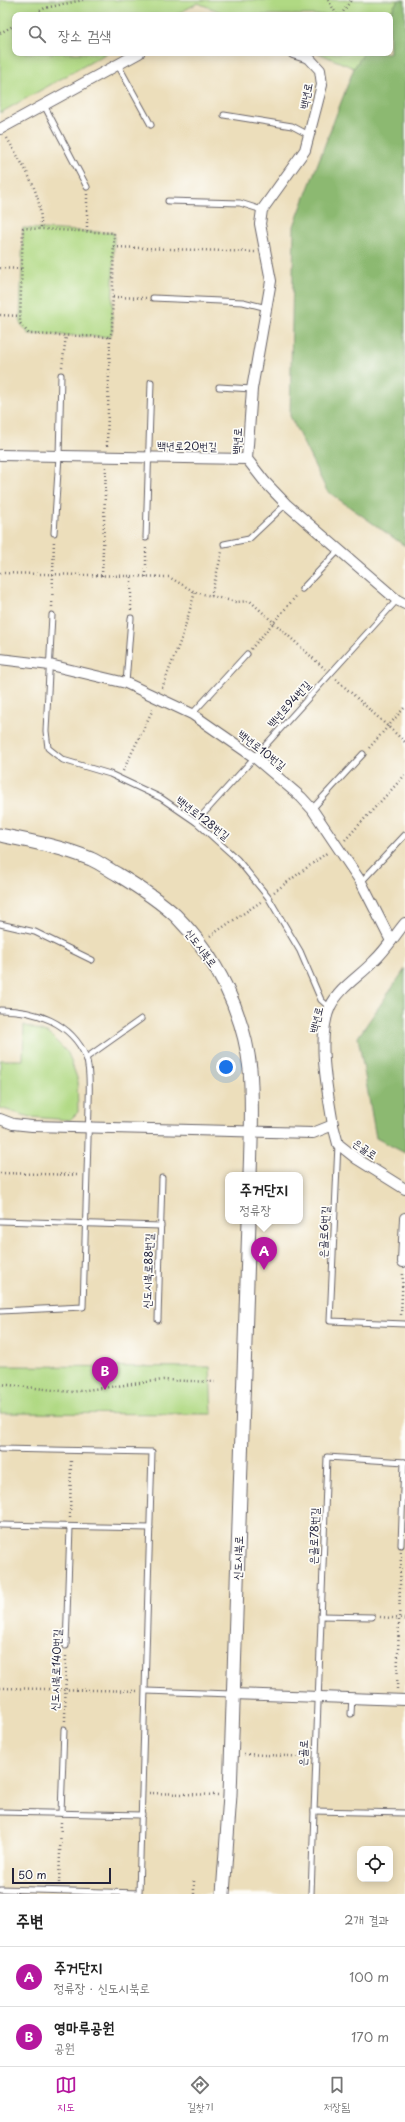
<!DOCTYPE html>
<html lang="ko">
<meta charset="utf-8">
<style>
:root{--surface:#fff;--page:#f2f2f2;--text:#222;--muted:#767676;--line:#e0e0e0;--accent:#b5179e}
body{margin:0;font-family:"Playpen Sans","Poor Story",sans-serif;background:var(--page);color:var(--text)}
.controls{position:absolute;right:12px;bottom:12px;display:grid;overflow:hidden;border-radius:8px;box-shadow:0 2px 10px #0003}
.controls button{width:36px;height:36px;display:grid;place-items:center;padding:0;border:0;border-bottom:1px solid var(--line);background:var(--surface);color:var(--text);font:20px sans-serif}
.scale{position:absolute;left:12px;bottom:10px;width:99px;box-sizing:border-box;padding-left:4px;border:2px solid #22223b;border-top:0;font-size:11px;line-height:14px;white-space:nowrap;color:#22223b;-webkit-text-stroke:3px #fdfcf7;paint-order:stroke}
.you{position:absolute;left:226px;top:1067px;width:14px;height:14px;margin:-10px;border:3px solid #fff;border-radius:50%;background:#1a73e8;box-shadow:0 0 0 6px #1a73e833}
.badge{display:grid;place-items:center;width:26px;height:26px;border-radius:50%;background:var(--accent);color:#fff;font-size:13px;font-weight:700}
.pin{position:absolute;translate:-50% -33px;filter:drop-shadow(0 1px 2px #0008)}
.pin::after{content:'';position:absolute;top:21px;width:14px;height:12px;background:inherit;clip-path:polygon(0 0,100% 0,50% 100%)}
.popup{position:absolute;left:225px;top:1172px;width:78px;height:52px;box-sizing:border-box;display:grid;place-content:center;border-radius:8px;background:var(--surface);filter:drop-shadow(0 1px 3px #0005);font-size:13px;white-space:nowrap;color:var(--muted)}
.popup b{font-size:15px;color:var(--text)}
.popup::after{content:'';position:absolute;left:50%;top:100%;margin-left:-8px;border:8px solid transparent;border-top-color:var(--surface)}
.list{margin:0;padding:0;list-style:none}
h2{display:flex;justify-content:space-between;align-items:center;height:52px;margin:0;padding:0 16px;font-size:17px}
h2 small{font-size:13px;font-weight:400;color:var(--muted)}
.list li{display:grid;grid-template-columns:26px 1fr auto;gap:12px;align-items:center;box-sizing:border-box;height:60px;padding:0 16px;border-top:1px solid var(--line)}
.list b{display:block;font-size:15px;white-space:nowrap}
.list p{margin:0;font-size:13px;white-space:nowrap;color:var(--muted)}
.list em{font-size:13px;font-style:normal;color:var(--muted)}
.icon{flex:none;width:22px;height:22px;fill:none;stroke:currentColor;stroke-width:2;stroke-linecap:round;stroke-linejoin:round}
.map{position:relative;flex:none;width:405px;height:1894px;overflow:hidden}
.search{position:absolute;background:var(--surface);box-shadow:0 2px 10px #0003;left:12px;right:12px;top:12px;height:44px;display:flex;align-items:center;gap:10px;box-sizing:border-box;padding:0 14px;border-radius:8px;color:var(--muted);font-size:15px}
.sheet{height:172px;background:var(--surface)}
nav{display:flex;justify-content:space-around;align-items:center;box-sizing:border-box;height:56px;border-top:1px solid var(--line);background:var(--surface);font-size:11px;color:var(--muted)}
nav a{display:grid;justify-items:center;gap:2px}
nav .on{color:var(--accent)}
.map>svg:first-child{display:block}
.green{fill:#b0d983;stroke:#697e5f}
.forest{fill:#8cb971;stroke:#576e56}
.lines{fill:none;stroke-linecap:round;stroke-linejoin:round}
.service-casing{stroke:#696468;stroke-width:7}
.minor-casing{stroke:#696468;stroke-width:12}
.tertiary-casing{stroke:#696468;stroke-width:15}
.path{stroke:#696468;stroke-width:2.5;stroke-dasharray:1 3;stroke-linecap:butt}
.service{stroke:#fff;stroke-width:5}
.minor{stroke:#fff;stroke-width:10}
.tertiary{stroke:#fff;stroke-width:13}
.labels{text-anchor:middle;stroke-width:3.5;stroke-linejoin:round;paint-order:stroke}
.street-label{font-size:11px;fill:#22223b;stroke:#fdfcf7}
</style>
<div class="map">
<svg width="405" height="1894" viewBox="0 0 405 1894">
<rect width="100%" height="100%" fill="#fdfcf7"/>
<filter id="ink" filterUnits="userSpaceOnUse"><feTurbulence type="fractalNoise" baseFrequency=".025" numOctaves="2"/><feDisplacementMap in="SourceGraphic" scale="8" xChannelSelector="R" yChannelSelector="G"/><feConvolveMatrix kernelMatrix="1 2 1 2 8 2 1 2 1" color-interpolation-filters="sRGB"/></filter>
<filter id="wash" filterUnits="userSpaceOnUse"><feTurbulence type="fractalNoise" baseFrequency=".012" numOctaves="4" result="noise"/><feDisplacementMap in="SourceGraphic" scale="16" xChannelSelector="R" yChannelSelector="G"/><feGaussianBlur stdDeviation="0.9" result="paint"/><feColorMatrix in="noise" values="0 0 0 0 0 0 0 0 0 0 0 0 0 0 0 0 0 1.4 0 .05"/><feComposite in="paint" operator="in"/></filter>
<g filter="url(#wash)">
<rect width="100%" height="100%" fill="#ecdebb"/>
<g class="green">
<path d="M0 0H398L389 15H228L198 3 175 15H15V53H107L0 113Z"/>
<path d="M318 53H364L354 68Z"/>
<path d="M23 228 114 233 112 331 110 337 29 334 20 323Z"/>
<path d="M24 1025 49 1034 68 1053 77 1078 78 1112 70 1120 30 1117 0 1108V1060H23Z"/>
<path d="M0 1366 210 1367 212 1414 0 1413Z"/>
</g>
<g class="forest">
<path d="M398 0H405V546L327 491 290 416 294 226 354 68 364 53H390L389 15Z"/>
<path d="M405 969V1153L376 1138 358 1037Z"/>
</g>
</g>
<g filter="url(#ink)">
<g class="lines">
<defs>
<g id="service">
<path d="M118 65 151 125"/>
<path d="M44 105 87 187"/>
<path d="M224 115 292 126 309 135"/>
<path d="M168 201 240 203 262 210"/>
<path d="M153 298 243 302 267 308"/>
<path d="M219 387 252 389"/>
<path d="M54 533 59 456 61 375"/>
<path d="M146 538 151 382"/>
<path d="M224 544 249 539 286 504"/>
<path d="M302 589 339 550"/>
<path d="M52 615 46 731 48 748 63 760 110 774 161 798 196 822 237 859 268 897 300 951 321 1000 330 1008"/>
<path d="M126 683 131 618"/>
<path d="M192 714 247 654"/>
<path d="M312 809 363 754"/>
<path d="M196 822 397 600"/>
<path d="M361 882 405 835"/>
<path d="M0 924 35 932 92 960"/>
<path d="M0 1010C35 1010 71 1022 86 1057 91 1072 89 1091 89 1106L83 1307 0 1311"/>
<path d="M86 1058 141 1019"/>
<path d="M338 1144 330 1321 405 1324"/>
<path d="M0 1221 161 1226"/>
<path d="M158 1320 162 1178"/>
<path d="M0 1449 152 1452 139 1893 0 1889"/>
<path d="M0 1525 150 1528"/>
<path d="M401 1545 404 1462"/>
<path d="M321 1616 372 1617"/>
<path d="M66 1646 70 1527"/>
<path d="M146 1691 232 1694"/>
<path d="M351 1714 352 1697"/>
<path d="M314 1811 405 1813"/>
<path d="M0 1812 142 1815"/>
<path d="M61 1813 64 1729"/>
<path d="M311 1894 327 1457 405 1462"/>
</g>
<g id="minor">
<path d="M293 53 309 58 320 70 322 85 305 150 262 210 260 224 271 281 252 389 247 459 265 482 286 504 397 600 405 604"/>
<path d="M0 129 139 53"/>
<path d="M0 455 247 459"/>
<path d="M0 659 50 665 126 683 192 714 254 757 301 797 312 809 361 882 391 941"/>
<path d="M0 1119 13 1124 32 1126 313 1133 333 1125 338 1144 357 1159 405 1189"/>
<path d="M333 1125C328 1093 316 1038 330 1007 339 988 360 976 374 961 386 950 395 935 405 923"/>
<path d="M403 1262 405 1218"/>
<path d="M233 1694 405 1700"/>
</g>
<g id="tertiary">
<path d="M0 835C30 841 62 847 91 859 100 863 108 869 117 874 137 886 159 900 176 916 216 956 244 1013 250 1069 253 1104 251 1140 250 1175"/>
<path d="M223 1894 230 1795 249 1221"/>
</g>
</defs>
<use href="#service" class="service-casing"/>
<use href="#minor" class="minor-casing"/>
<use href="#tertiary" class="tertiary-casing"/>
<g class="path">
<path d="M328 0 337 15"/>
<path d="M33 15 45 8 83 0"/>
<path d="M341 15 351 0"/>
<path d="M0 33 15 25"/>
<path d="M7 138C25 170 42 190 41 229"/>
<path d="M87 231V194"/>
<path d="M114 247 255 252"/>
<path d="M0 268 21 269"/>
<path d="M113 297 146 298"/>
<path d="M0 315 20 316"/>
<path d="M62 367 66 336"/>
<path d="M107 446 110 337 112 331 114 233 23 228 20 323 29 334 110 337"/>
<path d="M0 573 169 577 195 592 236 602 250 601 325 669"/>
<path d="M102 576 106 467"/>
<path d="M146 577V546"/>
<path d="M211 596 222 552"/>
<path d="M52 607 54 540"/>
<path d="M131 610V577"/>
<path d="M251 649 297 595"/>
<path d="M336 679 405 742"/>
<path d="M162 688 182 637 195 592"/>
<path d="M369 748 405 707"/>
<path d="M123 771 154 707"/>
<path d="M345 840 405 775"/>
<path d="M274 892 328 852"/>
<path d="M210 936 262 901"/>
<path d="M0 1173 79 1175"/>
<path d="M401 1315 403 1272"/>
<path d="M0 1384 71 1392 163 1380 215 1382"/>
<path d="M70 1518 71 1459"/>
<path d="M380 1617 405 1619"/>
<path d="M0 1688 138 1691"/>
<path d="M397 1689 401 1552"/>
<path d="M65 1721 66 1654"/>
<path d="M244 1754 309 1757"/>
<path d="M149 1793 218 1795"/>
<path d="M59 1883 61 1822"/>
<path d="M194 1894V1878"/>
</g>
<use href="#service" class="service"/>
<use href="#minor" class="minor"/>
<use href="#tertiary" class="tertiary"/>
</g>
</g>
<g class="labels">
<g class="street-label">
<text transform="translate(306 96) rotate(-79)" y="4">백년로</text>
<text transform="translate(237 441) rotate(-87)" y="4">백년로</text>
<text transform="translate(187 446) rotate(1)" y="4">백년로20번길</text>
<text transform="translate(289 704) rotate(-48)" y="4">백년로94번길</text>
<text transform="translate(262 750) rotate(38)" y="4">백년로10번길</text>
<text transform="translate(203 818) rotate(38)" y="4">백년로128번길</text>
<text transform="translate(201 948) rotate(53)" y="4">신도시북로</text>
<text transform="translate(316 1020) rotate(-77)" y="4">백년로</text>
<text transform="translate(365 1149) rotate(35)" y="4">은골로</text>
<text transform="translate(324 1232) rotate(-87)" y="4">은골로6번길</text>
<text transform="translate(148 1271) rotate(-88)" y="4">신도시북로88번길</text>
<text transform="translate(314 1536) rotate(-88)" y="4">은골로78번길</text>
<text transform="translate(238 1558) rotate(-88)" y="4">신도시북로</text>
<text transform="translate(56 1670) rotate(-88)" y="4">신도시북로140번길</text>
<text transform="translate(303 1753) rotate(-88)" y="4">은골로</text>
</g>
</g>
</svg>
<div class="controls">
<button><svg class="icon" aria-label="locate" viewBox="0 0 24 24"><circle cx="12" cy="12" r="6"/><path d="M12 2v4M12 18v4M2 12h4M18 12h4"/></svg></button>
</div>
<div class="scale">50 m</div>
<div class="you"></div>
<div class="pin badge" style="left:264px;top:1270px">A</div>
<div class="popup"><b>주거단지</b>정류장</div>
<div class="pin badge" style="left:105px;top:1390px">B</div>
<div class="search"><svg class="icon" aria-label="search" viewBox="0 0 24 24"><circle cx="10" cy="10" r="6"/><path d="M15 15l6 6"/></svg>장소 검색</div>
</div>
<section class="sheet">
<h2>주변<small>2개 결과</small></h2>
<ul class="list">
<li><span class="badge">A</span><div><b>주거단지</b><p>정류장 · 신도시북로</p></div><em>100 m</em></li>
<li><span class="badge">B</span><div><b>영마루공원</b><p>공원</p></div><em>170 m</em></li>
</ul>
</section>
<nav>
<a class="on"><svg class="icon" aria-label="map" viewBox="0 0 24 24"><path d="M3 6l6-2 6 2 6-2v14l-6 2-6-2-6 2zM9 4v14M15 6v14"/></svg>지도</a>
<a><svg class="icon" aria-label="directions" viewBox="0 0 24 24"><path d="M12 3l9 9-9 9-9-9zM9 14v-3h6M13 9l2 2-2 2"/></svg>길찾기</a>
<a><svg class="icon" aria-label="saved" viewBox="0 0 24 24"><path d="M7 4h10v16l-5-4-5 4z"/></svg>저장됨</a>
</nav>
